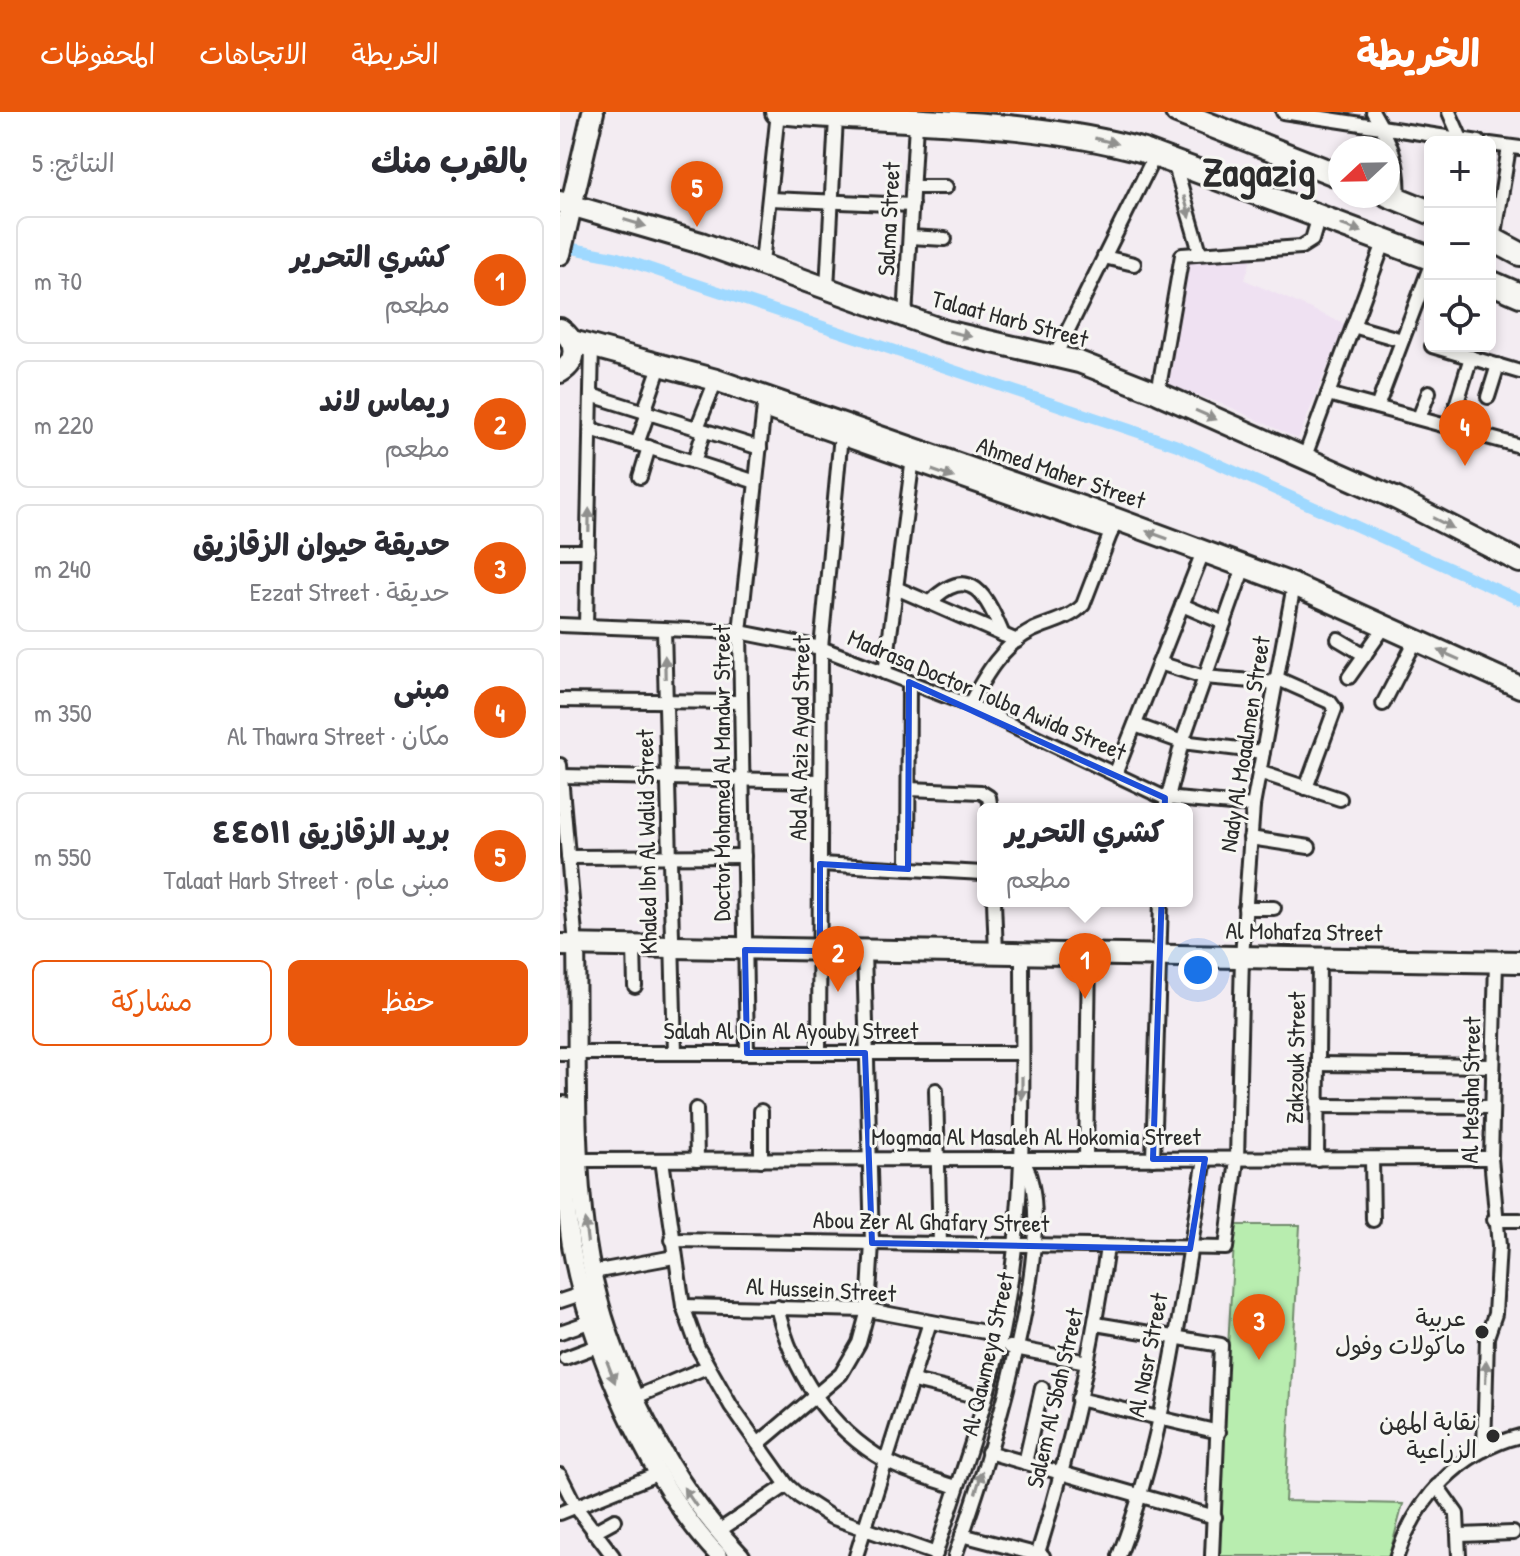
<!DOCTYPE html>
<html lang="ar">
<meta charset="utf-8">
<style>
:root{--surface:#fff;--page:#f7f7f7;--text:#2b2b33;--muted:#7c7c81;--line:#e1e1e2;--accent:#ea580c}
body{margin:0;font-family:"Patrick Hand","Playpen Sans Arabic",sans-serif;background:var(--page);color:var(--text);direction:rtl}
.controls{position:absolute;right:24px;top:24px;display:grid;overflow:hidden;border-radius:12px;box-shadow:0 4px 12px #0003}
.controls button{width:72px;height:72px;display:grid;place-items:center;padding:0;border:0;border-bottom:2px solid var(--line);background:var(--surface);color:var(--text);font:40px sans-serif}
.compass{position:absolute;left:768px;top:24px;width:72px;height:72px;border-radius:50%;background:var(--surface);box-shadow:0 4px 12px #0003;rotate:248deg}
.you{position:absolute;left:638px;top:858px;width:28px;height:28px;margin:-20px;border:6px solid #fff;border-radius:50%;background:#1a73e8;box-shadow:0 0 0 12px #1a73e833}
.badge{display:grid;place-items:center;width:52px;height:52px;border-radius:50%;background:var(--accent);color:#fff;font-size:26px;font-weight:700}
.pin{position:absolute;translate:-50% -66px;filter:drop-shadow(0 2px 4px #0008)}
.pin::after{content:'';position:absolute;top:42px;width:28px;height:24px;background:inherit;clip-path:polygon(0 0,100% 0,50% 100%)}
.popup{position:absolute;left:417px;top:691px;width:216px;height:104px;box-sizing:border-box;display:grid;place-content:center;border-radius:12px;background:var(--surface);filter:drop-shadow(0 2px 6px #0005);font-size:26px;white-space:nowrap;color:var(--muted)}
.popup b{font-size:30px;color:var(--text)}
.popup::after{content:'';position:absolute;left:50%;top:100%;margin-left:-16px;border:16px solid transparent;border-top-color:var(--surface)}
.list{margin:0;padding:0;list-style:none}
h2{display:flex;justify-content:space-between;align-items:center;height:104px;margin:0;padding:0 32px;font-size:34px}
h2 small{font-size:26px;font-weight:400;color:var(--muted)}
.list li{display:grid;grid-template-columns:52px 1fr auto;gap:24px;align-items:center;box-sizing:border-box;height:128px;margin:0 16px 16px;padding:0 16px;border:2px solid var(--line);border-radius:12px}
.list b{display:block;font-size:30px;white-space:nowrap}
.list p{margin:0;font-size:26px;white-space:nowrap;color:var(--muted)}
.list em{font-size:26px;font-style:normal;color:var(--muted)}
.actions{display:flex;gap:16px;padding:24px 32px}
.actions a{flex:1;padding:18px 0;border:2px solid var(--accent);border-radius:12px;text-align:center;font-size:28px;color:var(--accent)}
.actions .main{background:var(--accent);color:#fff}
.icon{flex:none;width:44px;height:44px;fill:none;stroke:currentColor;stroke-width:2;stroke-linecap:round;stroke-linejoin:round}
.map{position:relative;flex:none;width:960px;height:1444px;overflow:hidden;direction:ltr}
header{display:flex;align-items:center;gap:48px;box-sizing:border-box;height:112px;padding:0 40px;background:var(--accent);color:#fff}
header strong{font-size:38px}
nav{display:flex;gap:44px;margin-inline-start:auto;font-size:28px}
main{display:flex}
aside{flex:1;background:var(--surface)}
.map>svg:first-child{display:block}
.built{fill:#efe1f2}
.green{fill:#b8edaf;stroke:#728c6d;stroke-width:2}
.lines{fill:none;stroke-linecap:round;stroke-linejoin:round}
.canal{stroke:#9fd9ff;stroke-width:11}
.minor-casing{stroke:#2b2b2b;stroke-width:18}
.tertiary-casing{stroke:#2b2b2b;stroke-width:22}
.primary-casing{stroke:#2b2b2b;stroke-width:26}
.trunk-casing{stroke:#2b2b2b;stroke-width:28}
.minor{stroke:#f6f6f2;stroke-width:12}
.tertiary{stroke:#f6f6f2;stroke-width:16}
.primary{stroke:#f6f6f2;stroke-width:20}
.trunk{stroke:#f6f6f2;stroke-width:22}
.oneway{fill:#90908e}
.marked{fill:none;stroke:#1d4ed8;stroke-width:6;stroke-linejoin:round}
.poi-dot{fill:#2b2b2b;stroke:#f6f6f2;stroke-width:3}
.labels{text-anchor:middle;stroke-width:6;stroke-linejoin:round;paint-order:stroke}
.street-label{font-size:24px;fill:#2b2b2b;stroke:#f6f6f2}
.poi-label{font-size:24px;fill:#2b2b2b;stroke:#f6f6f2;text-anchor:end}
.town-label{font-size:40px;font-weight:bold;fill:#2b2b2b;stroke:#f6f6f2}
</style>
<header>
<strong>الخريطة</strong>
<nav><a>الخريطة</a><a>الاتجاهات</a><a>المحفوظات</a></nav>
</header>
<main>
<div class="map">
<svg width="960" height="1444" viewBox="0 0 960 1444">
<rect width="100%" height="100%" fill="#f3ecf2"/>
<filter id="ink" filterUnits="userSpaceOnUse"><feTurbulence type="fractalNoise" baseFrequency=".0125" numOctaves="2"/><feDisplacementMap in="SourceGraphic" scale="16" xChannelSelector="R" yChannelSelector="G"/><feConvolveMatrix kernelMatrix="1 2 1 2 8 2 1 2 1" color-interpolation-filters="sRGB"/></filter>
<g filter="url(#ink)">
<path class="built" d="M624 147H691L685 168 785 212 738 327 670 295 607 272Z"/>
<path class="green" d="M675 1113H740L725 1389 843 1392 829 1444H656Z"/>
<g class="lines">
<path class="canal" d="M0 134 56 145 616 333 960 488"/>
<defs>
<g id="minor">
<path d="M723 0 919 30"/>
<path d="M813 0C830 29 841 53 838 87"/>
<path d="M889 0 901 27"/>
<path d="M930 32 960 36"/>
<path d="M614 50 640 140"/>
<path d="M353 75H386"/>
<path d="M210 87 352 93"/>
<path d="M350 125 385 127"/>
<path d="M934 128 949 35"/>
<path d="M544 145 574 152"/>
<path d="M202 151 218 0"/>
<path d="M267 177 276 6"/>
<path d="M345 206 356 11"/>
<path d="M793 214 842 228"/>
<path d="M872 234 960 260"/>
<path d="M496 242 595 43"/>
<path d="M598 281 622 143 741 135 752 128 759 104"/>
<path d="M768 282 960 334"/>
<path d="M31 283 200 336"/>
<path d="M928 285 938 253"/>
<path d="M817 295 870 155"/>
<path d="M204 299 551 421"/>
<path d="M84 300 101 251"/>
<path d="M859 306 869 280"/>
<path d="M890 313 911 245"/>
<path d="M137 316 156 268"/>
<path d="M31 317 196 370"/>
<path d="M77 332 88 301"/>
<path d="M744 347 825 128"/>
<path d="M134 350 144 319"/>
<path d="M80 365 89 335"/>
<path d="M0 439H28"/>
<path d="M336 476 457 529"/>
<path d="M369 491C411 449 427 485 443 523"/>
<path d="M622 493 664 511"/>
<path d="M0 513 180 520 261 536 409 593 605 686 693 694"/>
<path d="M26 514 32 233"/>
<path d="M104 517 115 941"/>
<path d="M778 527 805 543"/>
<path d="M599 551 644 565 716 571"/>
<path d="M325 561 353 346"/>
<path d="M789 565 825 514"/>
<path d="M716 566 770 590 775 597 746 676"/>
<path d="M0 588 181 590"/>
<path d="M823 592 856 528"/>
<path d="M409 593C425 564 441 534 473 518 490 510 510 507 523 493L553 415"/>
<path d="M575 613 622 630 703 640"/>
<path d="M0 653 16 833"/>
<path d="M556 660 643 440"/>
<path d="M699 660 780 687"/>
<path d="M1 664 260 669"/>
<path d="M349 677 421 680 429 685 431 697"/>
<path d="M605 697 622 630 684 455"/>
<path d="M690 726 749 735"/>
<path d="M8 745 184 744"/>
<path d="M260 752 423 761"/>
<path d="M348 757 349 570"/>
<path d="M434 789 436 841"/>
<path d="M685 796H714"/>
<path d="M74 835 75 874"/>
<path d="M0 941H462"/>
<path d="M187 941 180 520 205 285"/>
<path d="M259 941 261 536 282 312"/>
<path d="M758 952 933 954"/>
<path d="M376 978 380 1132"/>
<path d="M758 994 932 995"/>
<path d="M136 997 137 1048"/>
<path d="M201 999V1048"/>
<path d="M526 1047 529 843"/>
<path d="M593 1047 601 789"/>
<path d="M757 1047 759 846"/>
<path d="M812 1047 813 1108"/>
<path d="M22 1048 931 1046"/>
<path d="M102 1048 123 1194 138 1236 171 1294 227 1373 240 1385 271 1405 376 1442"/>
<path d="M934 1108H960"/>
<path d="M112 1128 666 1136 677 1047 682 845 693 694 734 473"/>
<path d="M33 1160 114 1145"/>
<path d="M0 1189 27 1180"/>
<path d="M123 1194 308 1198 441 1223"/>
<path d="M217 1195C232 1259 268 1316 326 1349 347 1361 374 1367 396 1375"/>
<path d="M536 1212 661 1233 652 1444"/>
<path d="M0 1220 32 1209"/>
<path d="M450 1235 527 1250"/>
<path d="M5 1246 40 1233"/>
<path d="M354 1269 424 1286"/>
<path d="M76 1285 147 1255"/>
<path d="M518 1287 659 1320"/>
<path d="M198 1332 281 1262 299 1231 308 1198 312 1131 304 839"/>
<path d="M924 1338 927 1225 935 1202 939 1134 931 1046 936 849"/>
<path d="M428 1340 655 1405"/>
<path d="M465 1351 482 1276"/>
<path d="M0 1363 16 1395 53 1444"/>
<path d="M877 1374 897 1402 899 1444"/>
<path d="M0 1401 97 1362"/>
<path d="M33 1420 55 1408"/>
<path d="M157 1420 227 1373"/>
<path d="M402 1423 483 1444"/>
<path d="M900 1423 953 1421"/>
<path d="M296 1444 370 1210"/>
<path d="M375 1444C400 1364 432 1282 446 1199 467 1081 462 961 462 842"/>
<path d="M395 1444C422 1368 507 1114 462 1047"/>
<path d="M477 1444C509 1343 532 1240 547 1135"/>
<path d="M559 1444C608 1318 622 1180 645 1047"/>
<path d="M837 1444C856 1387 900 1339 960 1324"/>
</g>
<g id="tertiary">
<path d="M16 833C18 930 13 1030 26 1125 42 1238 102 1362 181 1444"/>
<path d="M4 993C6 1039 4 1088 11 1133 27 1230 91 1374 159 1444"/>
</g>
<g id="primary">
<path d="M0 90 141 131 385 219 519 250 598 281 837 387 960 450"/>
<path d="M0 142 33 0"/>
<path d="M0 217C17 229 19 249 0 260"/>
<path d="M12 229 156 268 556 407 734 473 960 575"/>
<path d="M0 833 960 850"/>
</g>
<g id="trunk">
<path d="M217 0C339 11 466 6 584 39L870 146"/>
<path d="M617 0 780 64"/>
<path d="M828 83 870 100"/>
<path d="M930 126 960 142"/>
<path d="M930 170 960 183"/>
</g>
</defs>
<use href="#minor" class="minor-casing"/>
<use href="#tertiary" class="tertiary-casing"/>
<use href="#primary" class="primary-casing"/>
<use href="#trunk" class="trunk-casing"/>
<use href="#minor" class="minor"/>
<use href="#tertiary" class="tertiary"/>
<use href="#primary" class="primary"/>
<use href="#trunk" class="trunk"/>
</g>
<defs><path id="oneway-solid" d="M-6-.8H1V-3.2L6.5 0L1 3.2V.8H-6Z" transform="scale(2)"/></defs>
<g class="oneway">
<use href="#oneway-solid" transform="translate(546 29) rotate(14)"/>
<use href="#oneway-solid" transform="translate(627 95) rotate(74)"/>
<use href="#oneway-solid" transform="translate(75 111) rotate(17)"/>
<use href="#oneway-solid" transform="translate(791 116) rotate(20)"/>
<use href="#oneway-solid" transform="translate(400 222) rotate(13)"/>
<use href="#oneway-solid" transform="translate(646 303) rotate(24)"/>
<use href="#oneway-solid" transform="translate(383 362) rotate(19)"/>
<use href="#oneway-solid" transform="translate(29 408) rotate(-89)"/>
<use href="#oneway-solid" transform="translate(883 411) rotate(27)"/>
<use href="#oneway-solid" transform="translate(597 423) rotate(-160)"/>
<use href="#oneway-solid" transform="translate(889 543) rotate(-156)"/>
<use href="#oneway-solid" transform="translate(105 555) rotate(-91)"/>
<use href="#oneway-solid" transform="translate(462 976) rotate(90)"/>
<use href="#oneway-solid" transform="translate(26 1119) rotate(-97)"/>
<use href="#oneway-solid" transform="translate(51 1260) rotate(69)"/>
<use href="#oneway-solid" transform="translate(926 1260) rotate(-88)"/>
<use href="#oneway-solid" transform="translate(419 1370) rotate(-73)"/>
<use href="#oneway-solid" transform="translate(130 1385) rotate(-124)"/>
</g>
</g>
<path class="marked" d="M349 570 605 686 593 1047H645L630 1137 312 1131 305 941H187L185 838 260 839V752L348 757Z"/>
<g class="poi-dot">
<circle cx="922" cy="1220" r="8"/>
<circle cx="933" cy="1324" r="8"/>
</g>
<g class="labels">
<g class="street-label">
<text transform="translate(329 107) rotate(-87)" y="8">Salma Street</text>
<text transform="translate(450 207) rotate(15)" y="8">Talaat Harb Street</text>
<text transform="translate(501 361) rotate(19)" y="8">Ahmed Maher Street</text>
<text transform="translate(427 583) rotate(23)" y="8">Madrasa Doctor Tolba Awida Street</text>
<text transform="translate(240 626) rotate(-89)" y="8">Abd Al Aziz Ayad Street</text>
<text transform="translate(685 632) rotate(-81)" y="8">Nady Al Moaalmen Street</text>
<text transform="translate(162 661) rotate(-90)" y="8">Doctor Mohamed Al Mandwr Street</text>
<text transform="translate(87 730) rotate(-91)" y="8">Khaled Ibn Al Walid Street</text>
<text transform="translate(744 820) rotate(1)" y="8">Al Mohafza Street</text>
<text x="231" y="927">Salah Al Din Al Ayouby Street</text>
<text transform="translate(736 946) rotate(-89)" y="8">Zakzouk Street</text>
<text transform="translate(911 978) rotate(-89)" y="8">Al Mesaha Street</text>
<text x="476" y="1033">Mogmaa Al Masaleh Al Hokomia Street</text>
<text transform="translate(371 1110) rotate(1)" y="8">Abou Zer Al Ghafary Street</text>
<text transform="translate(261 1178) rotate(3)" y="8">Al Hussein Street</text>
<text transform="translate(428 1242) rotate(-77)" y="8">Al Qawmeya Street</text>
<text transform="translate(588 1243) rotate(-79)" y="8">Al Nasr Street</text>
<text transform="translate(495 1286) rotate(-77)" y="8">Salem Al Sbah Street</text>
</g>
<g class="poi-label">
<text x="906" y="1214">عربية<tspan x="906" dy="28">ماكولات وفول</tspan></text>
<text x="917" y="1318">نقابة المهن<tspan x="917" dy="28">الزراعية</tspan></text>
</g>
<g class="town-label">
<text x="699" y="74">Zagazig</text>
</g>
</g>
</svg>
<div class="controls">
<button>+</button>
<button>−</button>
<button><svg class="icon" aria-label="locate" viewBox="0 0 24 24"><circle cx="12" cy="12" r="6"/><path d="M12 2v4M12 18v4M2 12h4M18 12h4"/></svg></button>
</div>
<svg class="compass" viewBox="-18 -18 36 36"><path d="M0-13l5 13h-10z" fill="#e53935"/><path d="M0 13l5-13h-10z" fill="#7c7c81"/></svg>
<div class="you"></div>
<div class="pin badge" style="left:525px;top:887px">1</div>
<div class="popup"><b>كشري التحرير</b>مطعم</div>
<div class="pin badge" style="left:278px;top:880px">2</div>
<div class="pin badge" style="left:699px;top:1248px">3</div>
<div class="pin badge" style="left:905px;top:354px">4</div>
<div class="pin badge" style="left:137px;top:115px">5</div>
</div>
<aside>
<h2>بالقرب منك<small>النتائج: 5</small></h2>
<ul class="list">
<li><span class="badge">1</span><div><b>كشري التحرير</b><p>مطعم</p></div><em>70 m</em></li>
<li><span class="badge">2</span><div><b>ريماس لاند</b><p>مطعم</p></div><em>220 m</em></li>
<li><span class="badge">3</span><div><b>حديقة حيوان الزقازيق</b><p>حديقة · Ezzat Street</p></div><em>240 m</em></li>
<li><span class="badge">4</span><div><b>مبنى</b><p>مكان · Al Thawra Street</p></div><em>350 m</em></li>
<li><span class="badge">5</span><div><b>بريد الزقازيق ٤٤٥١١</b><p>مبنى عام · Talaat Harb Street</p></div><em>550 m</em></li>
</ul>
<div class="actions"><a class="main">حفظ</a><a>مشاركة</a></div>
</aside>
</main>
